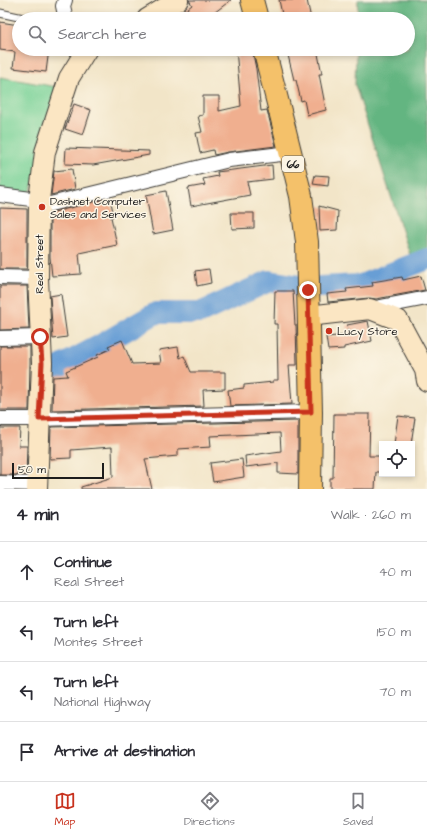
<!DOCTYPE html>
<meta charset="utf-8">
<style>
:root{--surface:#fff;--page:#f2f2f3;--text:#2b2b33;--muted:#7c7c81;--line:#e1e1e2;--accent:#c8321e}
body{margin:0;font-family:"Architects Daughter",sans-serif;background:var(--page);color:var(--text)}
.controls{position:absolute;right:12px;bottom:12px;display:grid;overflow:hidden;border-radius:0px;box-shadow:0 2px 6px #0003}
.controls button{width:36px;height:36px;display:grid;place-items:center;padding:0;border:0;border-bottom:1px solid var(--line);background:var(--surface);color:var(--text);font:20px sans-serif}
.scale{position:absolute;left:12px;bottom:10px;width:92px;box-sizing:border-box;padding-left:4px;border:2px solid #1c1c1c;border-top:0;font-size:11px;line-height:14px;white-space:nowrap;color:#1c1c1c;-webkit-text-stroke:3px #fcf5e5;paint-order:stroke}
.stop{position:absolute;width:12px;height:12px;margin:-9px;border:3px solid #c8321e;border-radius:50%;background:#fff}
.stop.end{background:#c8321e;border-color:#fff;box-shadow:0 1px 4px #0008}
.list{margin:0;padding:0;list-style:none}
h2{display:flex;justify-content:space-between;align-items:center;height:52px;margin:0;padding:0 16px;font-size:17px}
h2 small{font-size:13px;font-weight:400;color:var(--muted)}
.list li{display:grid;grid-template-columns:26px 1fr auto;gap:12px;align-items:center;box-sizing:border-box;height:60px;padding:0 16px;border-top:1px solid var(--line)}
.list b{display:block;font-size:15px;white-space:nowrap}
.list p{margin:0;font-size:13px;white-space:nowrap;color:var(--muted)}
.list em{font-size:13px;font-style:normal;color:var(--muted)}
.icon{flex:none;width:22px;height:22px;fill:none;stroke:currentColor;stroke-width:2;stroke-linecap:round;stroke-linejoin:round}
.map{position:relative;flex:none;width:427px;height:489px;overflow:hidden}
.search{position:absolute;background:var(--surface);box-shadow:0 2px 6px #0003;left:12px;right:12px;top:12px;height:44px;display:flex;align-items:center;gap:10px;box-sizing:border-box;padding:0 14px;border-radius:22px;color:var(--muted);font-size:15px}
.sheet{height:292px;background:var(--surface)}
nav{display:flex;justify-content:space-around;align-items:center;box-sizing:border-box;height:56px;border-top:1px solid var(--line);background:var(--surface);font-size:11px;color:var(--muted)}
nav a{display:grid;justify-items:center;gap:2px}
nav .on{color:var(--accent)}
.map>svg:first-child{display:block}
.green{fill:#7ad399;stroke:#4b785a}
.forest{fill:#63b581;stroke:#40684e}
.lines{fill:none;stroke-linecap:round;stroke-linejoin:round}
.river{stroke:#679ed5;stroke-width:22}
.building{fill:#f0af8f}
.lane-casing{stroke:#3c3a36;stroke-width:9}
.street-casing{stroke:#3c3a36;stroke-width:16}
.secondary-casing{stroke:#3c3a36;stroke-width:22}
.primary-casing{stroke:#3c3a36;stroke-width:24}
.lane{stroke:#fff;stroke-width:7}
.street{stroke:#fff;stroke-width:14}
.secondary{stroke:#fbe6c3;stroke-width:20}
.primary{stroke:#f4c16a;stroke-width:22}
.route{stroke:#c8321e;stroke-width:5}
.poi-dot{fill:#c8321e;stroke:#fcf5e5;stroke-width:1.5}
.labels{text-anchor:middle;stroke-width:3;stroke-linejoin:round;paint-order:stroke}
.shield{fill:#fcf5e5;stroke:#5f5d58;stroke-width:1}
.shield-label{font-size:10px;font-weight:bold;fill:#1c1c1c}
.poi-label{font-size:11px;fill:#1c1c1c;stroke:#fcf5e5;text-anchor:start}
.street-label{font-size:11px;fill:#1c1c1c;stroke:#fcf5e5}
</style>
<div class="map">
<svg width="427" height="489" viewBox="0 0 427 489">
<rect width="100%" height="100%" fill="#fcf5e5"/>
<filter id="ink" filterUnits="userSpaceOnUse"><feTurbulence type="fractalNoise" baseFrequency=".025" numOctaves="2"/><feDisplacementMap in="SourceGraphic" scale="8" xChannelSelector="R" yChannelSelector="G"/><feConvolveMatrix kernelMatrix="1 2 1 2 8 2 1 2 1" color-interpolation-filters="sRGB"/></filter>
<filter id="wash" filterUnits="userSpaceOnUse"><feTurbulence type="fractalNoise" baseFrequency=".012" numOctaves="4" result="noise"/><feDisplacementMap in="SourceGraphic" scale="16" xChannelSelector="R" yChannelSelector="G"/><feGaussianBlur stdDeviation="0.9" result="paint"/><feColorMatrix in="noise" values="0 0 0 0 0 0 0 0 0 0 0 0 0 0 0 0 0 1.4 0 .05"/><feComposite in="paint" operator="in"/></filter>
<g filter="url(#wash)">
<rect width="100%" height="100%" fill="#f2e5c8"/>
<path class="green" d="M0 77 57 87 30 194 0 190Z"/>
<path class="forest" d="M358 0H427V250L411 258 355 85 356 49H408V19H357Z"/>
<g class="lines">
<g class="river">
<path d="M319 287 361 285 427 259"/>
<path d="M52 371 97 347 156 313H200L269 281 300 286"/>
</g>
</g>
<g id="blocks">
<g class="building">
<path d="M189 0H231L206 19H174L192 5Z"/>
<path d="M279 0H307L311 19H283Z"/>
<path d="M0 22 19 25V49H49L46 72 13 68 15 52 0 50Z"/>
<path d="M236 49H252L256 69 261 111 267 110 276 146 228 152 214 155 213 150 200 153 196 133 202 132 198 116 203 115V96H219V111L241 106Z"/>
<path d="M294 49H317L322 74H319L326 110 307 115 304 100 301 101 296 80H294L287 51Z"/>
<path d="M74 104 91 110 83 135 65 129Z"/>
<path d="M66 148 149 151V155L93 165 65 164Z"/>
<path d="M272 165 273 179 247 182 250 195 191 206 188 188 205 185 203 179 218 176 217 172Z"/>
<path d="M72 169 75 189 51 195 54 171Z"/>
<path d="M315 175 329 176 328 186 313 184Z"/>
<path d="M166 191 173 230 153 234 146 195Z"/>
<path d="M110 198 114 216 111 217 117 245 79 253 81 274 52 276 50 257V213Z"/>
<path d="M319 206 338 211 337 230 320 231Z"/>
<path d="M0 208 27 209V269H0Z"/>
<path d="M231 213H254V228L232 229Z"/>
<path d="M209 269 211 283 197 286 195 271Z"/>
<path d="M421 276 425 290 376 299 369 298 328 302 327 294 347 292 346 289 373 286 372 282 402 277 403 280Z"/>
<path d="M0 286H27L29 329 0 330Z"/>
<path d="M275 291H293L295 325H296L297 365H289L292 404 230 406 228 390 244 388V385L273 382V380H278L277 324H274Z"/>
<path d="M61 294 67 337 53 339 50 296Z"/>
<path d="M368 321 372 341 344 347V349L328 350 326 337 349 335 347 325Z"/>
<path d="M122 340 132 364 161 363 159 350 178 347 180 358 184 356 191 372H225V389L203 390 204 406 52 410 53 377 68 376 66 371 98 357 97 355 110 349 108 346Z"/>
<path d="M0 346H30V363L29 410H0Z"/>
<path d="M334 414H370L369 456H382V472H376L375 489H330V478H333Z"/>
<path d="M398 416 415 418 411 444H394Z"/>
<path d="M298 421V474L278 473V463L246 467 245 456 281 451 280 433 210 436 211 447 178 449V456L145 459 152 489H81V487L113 477 112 447 71 450V458L50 459 51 427Z"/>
<path d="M0 428H20L19 446H27L26 475H0Z"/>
<path d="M242 459 244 477 213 482 210 463Z"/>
</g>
</g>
</g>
<g filter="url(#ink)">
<use href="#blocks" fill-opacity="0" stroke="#3c3a36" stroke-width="1"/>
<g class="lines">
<defs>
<path id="lane" d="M0 13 28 19"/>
<g id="street">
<path d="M65 0 63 6 66 19"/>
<path d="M0 195 39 200"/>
<path d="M38 207 229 160 290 153"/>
<path d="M0 277 38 278"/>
<path d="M370 309 427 298"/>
<path d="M0 338 40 337"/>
<path d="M0 419H39L311 412"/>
<path d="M0 483 37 484"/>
</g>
<g id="secondary">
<path d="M147 19 178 0"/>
<path d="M308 316 370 309 398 320 425 370 427 381"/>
<path d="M37 489 42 363 38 278 39 200 45 152 69 78 87 49"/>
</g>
<g id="primary">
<path d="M252 0 257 19"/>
<path d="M264 49 281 115 301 196 307 242 311 412 310 489"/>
</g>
</defs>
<use href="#lane" class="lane-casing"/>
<use href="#street" class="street-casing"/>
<use href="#secondary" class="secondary-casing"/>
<use href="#primary" class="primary-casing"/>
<use href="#lane" class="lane"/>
<use href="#street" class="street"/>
<use href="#secondary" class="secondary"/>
<use href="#primary" class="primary"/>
</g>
</g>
<g class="lines" filter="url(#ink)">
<path class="route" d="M40 337 42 363 39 419 311 412 308 290"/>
</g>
<g class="poi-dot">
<circle cx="42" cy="207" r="4"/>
<circle cx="329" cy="331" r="4"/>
</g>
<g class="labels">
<rect class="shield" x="282" y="156" width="22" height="16" rx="3"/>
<g class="shield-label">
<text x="293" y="168">66</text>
</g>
<g class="poi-label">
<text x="50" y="205">Dashnet Computer<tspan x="50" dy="13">Sales and Services</tspan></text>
<text x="337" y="335">Lucy Store</text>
</g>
<g class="street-label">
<text transform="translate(39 264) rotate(-90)" y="4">Real Street</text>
</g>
</g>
</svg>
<div class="controls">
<button><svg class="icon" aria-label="locate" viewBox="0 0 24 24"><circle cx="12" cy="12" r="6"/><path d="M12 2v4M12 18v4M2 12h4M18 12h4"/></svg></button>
</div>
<div class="scale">50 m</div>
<div class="stop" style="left:40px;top:337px"></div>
<div class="stop end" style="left:308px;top:290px"></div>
<div class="search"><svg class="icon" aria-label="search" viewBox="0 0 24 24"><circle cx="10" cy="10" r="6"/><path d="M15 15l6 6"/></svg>Search here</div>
</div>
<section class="sheet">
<h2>4 min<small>Walk · 260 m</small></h2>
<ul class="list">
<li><svg class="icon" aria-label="ahead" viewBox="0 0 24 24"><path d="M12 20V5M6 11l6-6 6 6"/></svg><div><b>Continue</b><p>Real Street</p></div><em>40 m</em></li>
<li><svg class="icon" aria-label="left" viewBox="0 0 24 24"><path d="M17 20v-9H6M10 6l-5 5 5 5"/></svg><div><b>Turn left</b><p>Montes Street</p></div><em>150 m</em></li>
<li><svg class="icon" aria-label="left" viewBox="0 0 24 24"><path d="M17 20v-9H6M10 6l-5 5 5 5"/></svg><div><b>Turn left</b><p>National Highway</p></div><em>70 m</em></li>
<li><svg class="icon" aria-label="arrive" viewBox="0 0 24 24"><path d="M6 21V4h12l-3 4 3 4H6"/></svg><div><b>Arrive at destination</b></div></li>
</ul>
</section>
<nav>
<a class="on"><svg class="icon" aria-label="map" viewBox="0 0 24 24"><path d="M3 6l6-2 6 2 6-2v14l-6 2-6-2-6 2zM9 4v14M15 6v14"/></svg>Map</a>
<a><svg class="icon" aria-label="directions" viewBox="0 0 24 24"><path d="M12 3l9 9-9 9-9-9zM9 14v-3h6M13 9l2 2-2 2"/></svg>Directions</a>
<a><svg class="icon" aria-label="saved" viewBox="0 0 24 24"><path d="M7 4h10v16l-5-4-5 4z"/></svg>Saved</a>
</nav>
